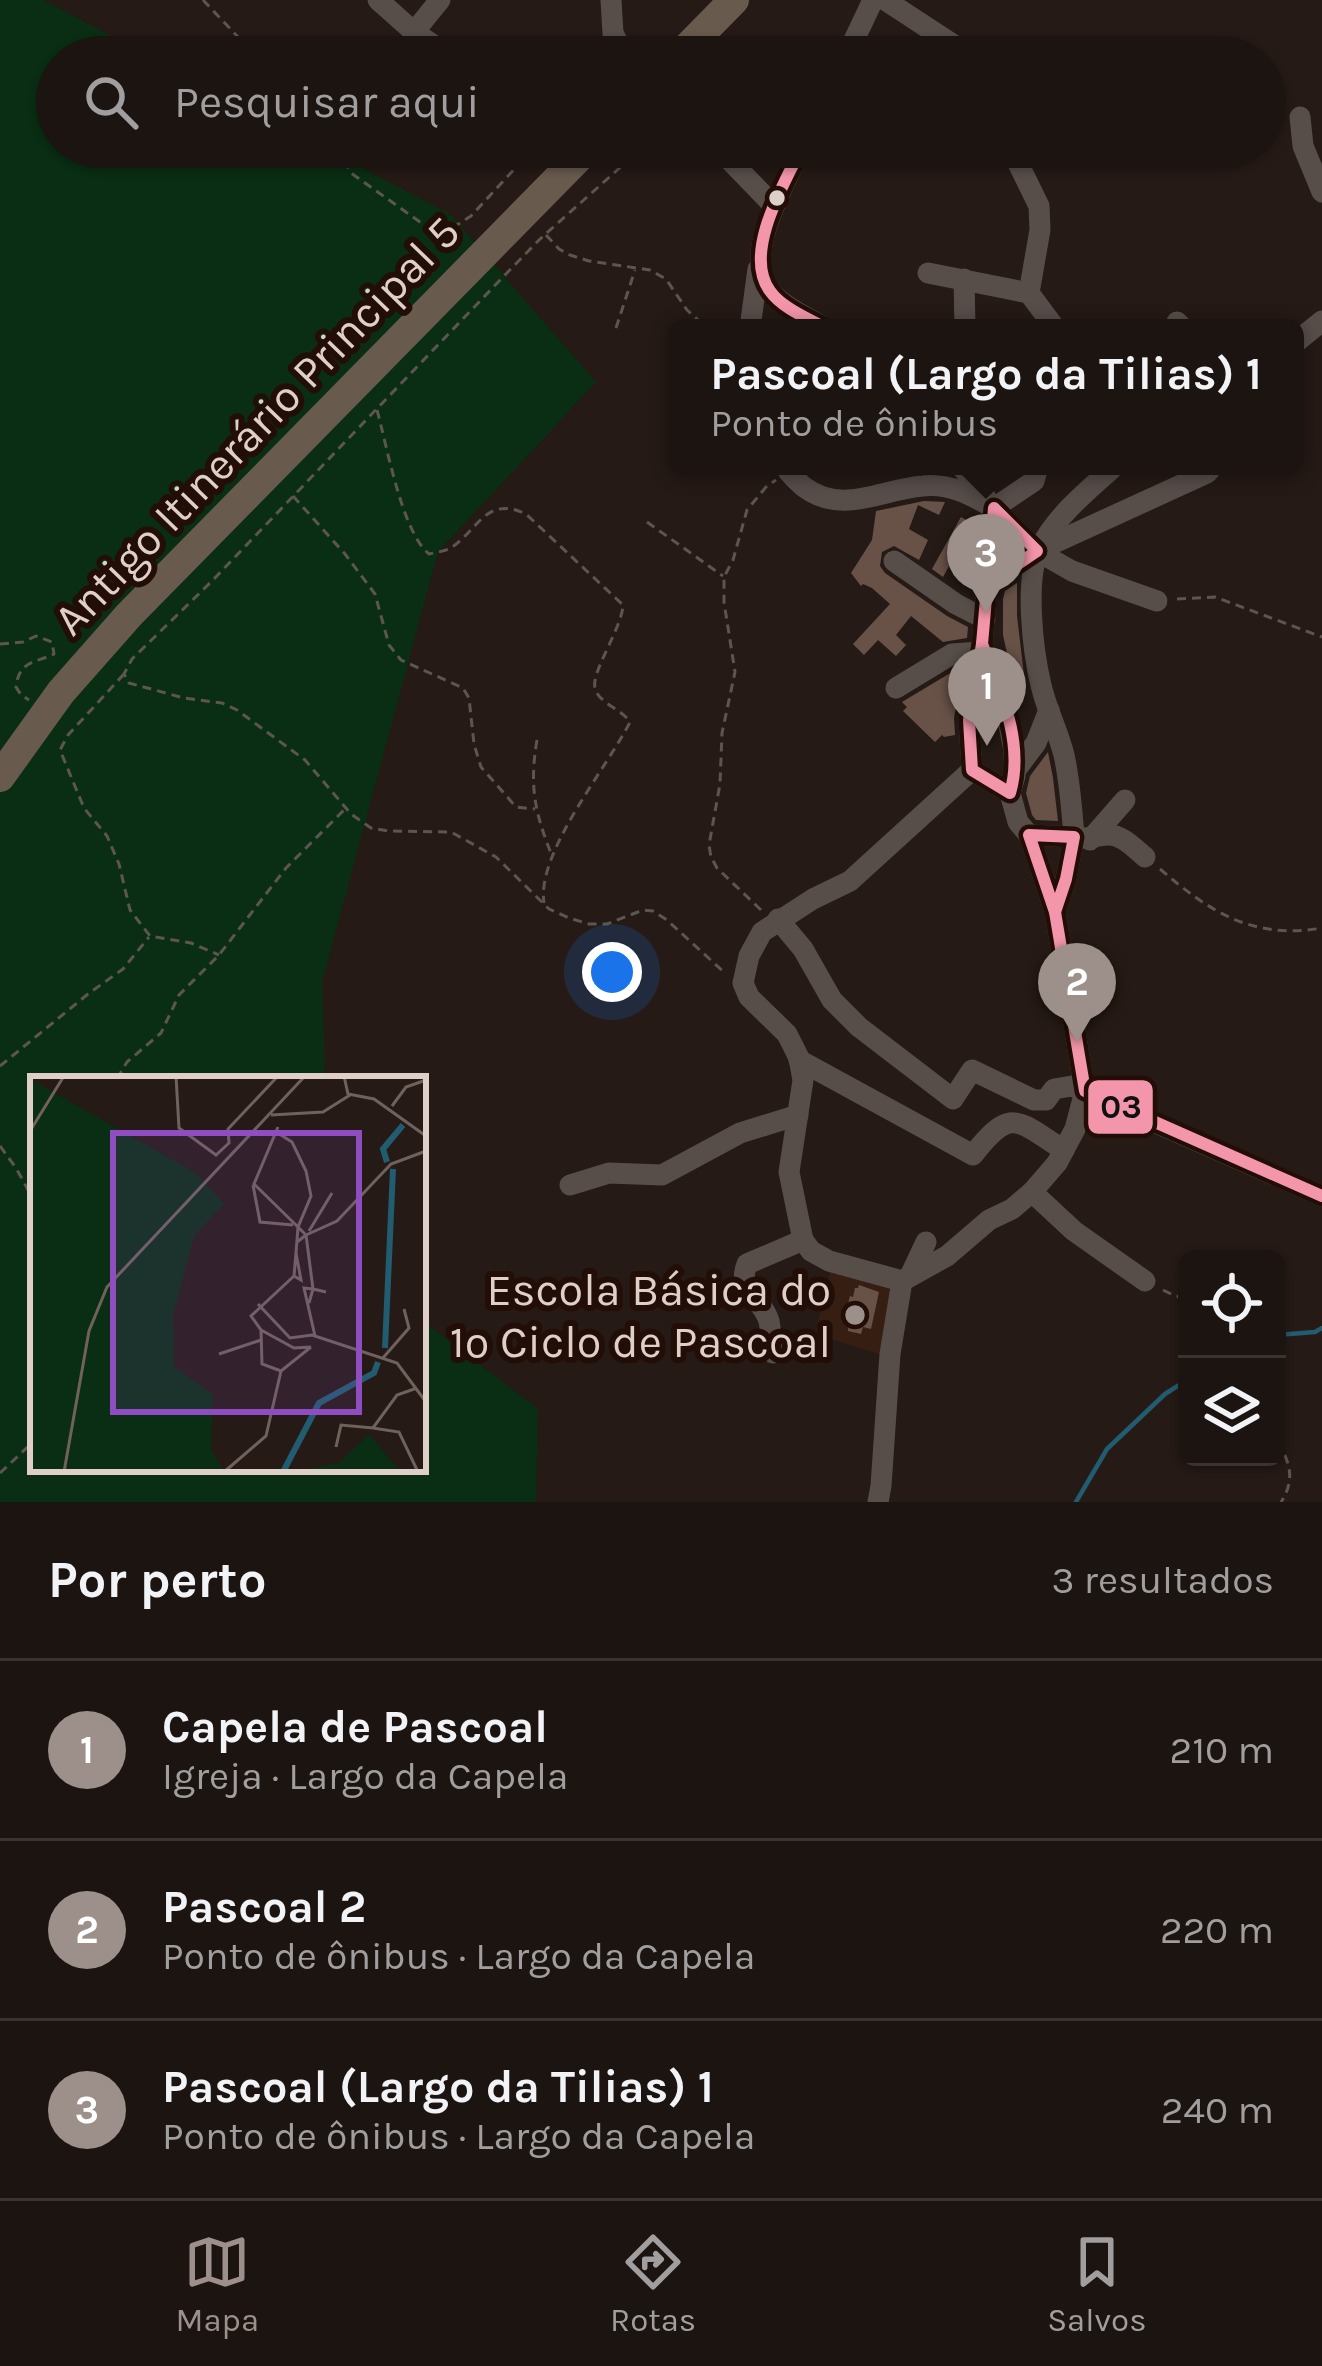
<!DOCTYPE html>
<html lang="pt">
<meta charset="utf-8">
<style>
:root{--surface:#1c1410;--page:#251d19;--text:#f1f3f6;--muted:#a09e9f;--line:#3a3330;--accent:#9d908a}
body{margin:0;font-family:Karla,sans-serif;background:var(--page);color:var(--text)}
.controls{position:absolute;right:36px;bottom:36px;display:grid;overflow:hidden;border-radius:18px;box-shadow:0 3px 9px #0004}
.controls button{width:108px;height:108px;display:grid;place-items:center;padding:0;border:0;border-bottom:3px solid var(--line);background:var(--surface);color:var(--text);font:60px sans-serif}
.you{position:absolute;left:612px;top:972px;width:42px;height:42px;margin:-30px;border:9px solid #fff;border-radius:50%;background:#1a73e8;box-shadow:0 0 0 18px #1a73e833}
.badge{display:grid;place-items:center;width:78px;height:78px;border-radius:50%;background:var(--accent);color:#fff;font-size:39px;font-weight:700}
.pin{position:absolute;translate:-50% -99px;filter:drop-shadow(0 3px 6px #0008)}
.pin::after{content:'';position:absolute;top:63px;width:42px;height:36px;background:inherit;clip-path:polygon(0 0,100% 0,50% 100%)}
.popup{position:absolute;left:668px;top:319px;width:636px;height:156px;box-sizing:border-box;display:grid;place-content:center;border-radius:18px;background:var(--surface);filter:drop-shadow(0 3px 9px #0005);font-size:39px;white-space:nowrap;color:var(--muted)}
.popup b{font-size:45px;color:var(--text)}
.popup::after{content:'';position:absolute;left:50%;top:100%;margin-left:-24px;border:24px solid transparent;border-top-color:var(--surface)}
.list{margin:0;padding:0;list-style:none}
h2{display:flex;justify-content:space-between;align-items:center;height:156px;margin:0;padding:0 48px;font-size:51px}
h2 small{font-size:39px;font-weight:400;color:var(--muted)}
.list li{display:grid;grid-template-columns:78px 1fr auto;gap:36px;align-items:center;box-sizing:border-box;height:180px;padding:0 48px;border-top:3px solid var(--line)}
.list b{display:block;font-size:45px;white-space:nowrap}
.list p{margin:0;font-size:39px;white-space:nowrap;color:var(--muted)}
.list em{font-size:39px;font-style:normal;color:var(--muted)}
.icon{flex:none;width:66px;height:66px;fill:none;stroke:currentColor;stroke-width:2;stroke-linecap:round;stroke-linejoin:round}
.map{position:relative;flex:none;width:1322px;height:1502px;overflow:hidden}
.search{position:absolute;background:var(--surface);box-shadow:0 3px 9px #0004;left:36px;right:36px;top:36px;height:132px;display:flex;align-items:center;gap:30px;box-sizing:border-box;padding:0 42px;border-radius:66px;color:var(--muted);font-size:45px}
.sheet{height:696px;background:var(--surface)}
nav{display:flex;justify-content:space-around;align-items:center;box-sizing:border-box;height:168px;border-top:3px solid var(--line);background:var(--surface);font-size:33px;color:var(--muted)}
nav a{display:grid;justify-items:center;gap:6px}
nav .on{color:var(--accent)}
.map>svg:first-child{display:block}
.built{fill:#361e12}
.green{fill:#092e13}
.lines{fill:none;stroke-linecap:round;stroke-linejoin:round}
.stream{stroke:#225c70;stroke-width:4.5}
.building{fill:#685248}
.path{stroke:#5d5550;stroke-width:3;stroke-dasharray:9 6;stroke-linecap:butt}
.minor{stroke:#574e4a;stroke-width:21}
.highway{stroke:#695a4e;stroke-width:30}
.bus-1-casing{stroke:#220e06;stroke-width:21}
.bus-1{stroke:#f496ab;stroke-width:12}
.bus-dot{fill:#decfc9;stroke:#220e06;stroke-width:4.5}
.poi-dot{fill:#9d908a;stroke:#220e06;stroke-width:4.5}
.labels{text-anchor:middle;stroke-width:12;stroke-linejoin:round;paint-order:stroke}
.street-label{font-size:45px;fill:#decfc9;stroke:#220e06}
.poi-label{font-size:45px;fill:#decfc9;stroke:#220e06;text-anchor:end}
.inset-river{fill:none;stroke:#225c70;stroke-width:6}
.inset-road{fill:none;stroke:#6f625d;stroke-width:3}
.view{fill:#8f4dc1;fill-opacity:0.15;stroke:#8f4dc1;stroke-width:6}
.inset-edge{fill:none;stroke:#decfc9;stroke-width:6}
.line-badge{stroke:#220e06;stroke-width:4.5}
.pale-badge-label{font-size:33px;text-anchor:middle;font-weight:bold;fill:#111}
</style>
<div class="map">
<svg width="1322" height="1502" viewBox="0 0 1322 1502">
<rect width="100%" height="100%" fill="#251a15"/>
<path class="built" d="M831 1269 888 1283 892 1296 885 1356 815 1334Z"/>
<path class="green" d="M0 0H43L152 57H57V147H322L450 214 596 382 438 552 322 982 325 1079H33V1469H423V1321L538 1409 536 1502H0Z"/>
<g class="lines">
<g class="stream">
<path d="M1277 1335 1315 1332 1322 1328"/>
<path d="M1076 1502 1107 1449 1165 1394 1187 1380"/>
</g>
</g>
<g class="building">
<path d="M924 501 945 502 939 515 918 505 909 529 928 540 919 560 894 546 882 552 880 566 885 573 947 616 968 627 967 638 943 642 911 616 896 635 906 645 896 656 878 640 864 655 853 644 890 604 872 588 863 584 861 586 851 573 872 540 876 511Z"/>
<path d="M961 517 977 526V529L967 546 962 543 943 577 932 569Z"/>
<path d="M1017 583V616L1024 675 1021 676 1022 683 1014 685 1004 659 1008 658 1003 635V599L1005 591Z"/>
<path d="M963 668 954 718 955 735 944 737 942 735 935 742 903 711 907 707 902 702 957 669Z"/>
<path d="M1048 752 1053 778 1058 821 1036 820 1032 815 1026 793 1030 776Z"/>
<path d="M859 1285 879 1292 871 1329 863 1327 861 1334 848 1331 849 1313 846 1312 850 1296 853 1297 855 1288H858Z"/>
</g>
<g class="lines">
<g class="path">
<path d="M203 0 257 57"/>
<path d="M338 147 351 173 420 222 444 233 471 216 533 149"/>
<path d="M643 147 539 240 503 277 212 581 132 659 124 674 129 683 184 698 222 703 237 710 305 760 351 814 371 828 388 831 451 832 496 857 549 909 569 918 589 924H607L643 910 653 911 667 920 726 974"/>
<path d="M546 235 559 249 570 255 589 261 650 270 666 279 687 310 707 328"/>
<path d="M616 328 635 270"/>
<path d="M377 410C387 446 402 532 429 554 433 553 445 551 449 549 477 533 485 494 526 514L623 605C622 628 591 672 595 688 598 703 622 709 630 722 607 768 536 853 544 903"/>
<path d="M293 496 345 554 375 594 389 645 401 660 463 688 469 698 474 744 481 767 516 807 535 809"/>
<path d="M647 522 723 576"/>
<path d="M1177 599 1215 597 1322 637"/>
<path d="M0 644 23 642 36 636 52 642 54 654C36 663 19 660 16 687L21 695 29 700"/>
<path d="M124 674 68 735 60 750 84 808 107 836 119 864 130 910 150 936 191 943 219 955"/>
<path d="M537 740C529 787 535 813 552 856"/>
<path d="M1160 869C1210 912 1253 940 1322 928"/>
<path d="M761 910 717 868 711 857 709 845 720 784 722 733 735 672 724 602V577L733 560 747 510 766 487 776 480"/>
<path d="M0 1066 88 994 123 969 149 937"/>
<path d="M117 1079 127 1062 161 1033 179 995 219 955 286 868 345 809"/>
<path d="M0 1146 16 1168 33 1199"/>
<path d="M1163 1290 1175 1296 1187 1297"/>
<path d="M1277 1328 1282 1337 1277 1350"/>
<path d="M1277 1442C1291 1462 1295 1481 1281 1502"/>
<path d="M0 1473 33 1442"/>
</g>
<g class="minor">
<path d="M378 0 414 32 451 57"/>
<path d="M611 0 613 33 624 55 622 57"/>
<path d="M885 0 963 51 966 57"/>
<path d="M414 32 440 0"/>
<path d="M846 57 873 0"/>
<path d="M1300 117 1303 146 1322 192"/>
<path d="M717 147 774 206"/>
<path d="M802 147C786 181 742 256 769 290 782 306 807 317 825 328"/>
<path d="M1010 147 1039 206 1040 230 1029 293 1055 328"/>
<path d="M928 273 1029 293"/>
<path d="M964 279 965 328"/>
<path d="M1177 322 1183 328"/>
<path d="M750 328 758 269"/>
<path d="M1295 343 1322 321"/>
<path d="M785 466C791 476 796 480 804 487 843 516 881 489 923 486 950 483 971 495 994 508"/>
<path d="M961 466 986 498"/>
<path d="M1115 466C1089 489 1056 516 1040 548 1024 577 1033 652 1041 685 1046 708 1058 731 1064 755 1070 782 1072 810 1074 837 1088 840 1093 836 1107 835 1122 834 1134 848 1145 857"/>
<path d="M994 508 1034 481 1038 466"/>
<path d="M1041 549 1207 473 1213 466"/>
<path d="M1037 551 1072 571 1157 601"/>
<path d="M894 561 956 604 985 619"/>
<path d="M982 644 969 720 972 770 1010 793 1015 776 1014 750 1004 700 982 644 994 508 1037 551 988 584"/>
<path d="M896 688 952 654 981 652"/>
<path d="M1015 771 1036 743 1049 710"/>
<path d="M1010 793 1018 822 1029 835"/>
<path d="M1090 840 1125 800"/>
<path d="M778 919 803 949 832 1000 859 1027 953 1099 972 1070 1034 1100H1046L1054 1089 1072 1086 1322 1196"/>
<path d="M799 1060 973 1155C1012 1105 1017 1121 1064 1150"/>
<path d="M570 1185 609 1173 662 1175 740 1133 798 1115"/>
<path d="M1032 1192 1074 1231 1145 1281"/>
<path d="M910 1276 926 1242"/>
<path d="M902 1281 829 1261 811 1251 803 1240 789 1172 803 1080 799 1058 787 1034 749 997 743 983 749 956 762 932 813 899 850 881 972 770"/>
<path d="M902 1281 947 1256 989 1220 1012 1209 1032 1192 1057 1163 1075 1129 1085 1091 1055 912 1029 835 1074 837 1066 879 1055 912"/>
<path d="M773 1353C771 1343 771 1331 769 1321 762 1297 736 1292 747 1264L803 1240"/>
<path d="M878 1502 881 1486 890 1354 902 1281"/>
</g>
<g class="highway">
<path d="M678 57 734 0"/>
<path d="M0 777 61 692 129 615 589 147"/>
</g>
<defs>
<g id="bus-1">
<path d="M802 147C785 182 742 253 770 291 782 308 807 318 825 328"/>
<path d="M982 644C1000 690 1025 743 1010 793L972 770 969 720Z"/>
<path d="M982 644 994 508 1037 551 988 584"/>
<path d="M1029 835 1074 837 1066 879 1055 912Z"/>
<path d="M1055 912 1085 1091 1322 1196"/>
</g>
</defs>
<use href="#bus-1" class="bus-1-casing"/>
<use href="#bus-1" class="bus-1"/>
</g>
<circle class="bus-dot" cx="777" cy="198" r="10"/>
<circle class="poi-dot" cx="855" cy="1315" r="12"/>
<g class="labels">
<g class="street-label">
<text transform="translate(256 425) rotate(-46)" y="16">Antigo Itinerário Principal 5</text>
</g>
<g class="poi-label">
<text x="831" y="1305">Escola Básica do<tspan x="831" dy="52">1º Ciclo de Pascoal</tspan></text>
</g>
</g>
<g transform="translate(30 1076)">
<rect width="396" height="396" fill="#251a15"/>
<path d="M0 3 166 97 194 128 164 160 143 240 144 290 183 319 181 373 194 396H0ZM339 358 371 396H263L309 387Z" fill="#092e13"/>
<path class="inset-river" d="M357 86 353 73 373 49M355 272 363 93M253 396 289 327 344 297 348 286"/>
<path class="inset-road" d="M146 0 149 52 186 79 199 67 198 53 248 0M314 0 318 18 344 23 396 60M362 30 376 11 396 4M241 39 293 36 320 19M248 51 224 108 268 151M0 55 34 0M246 56 262 66 276 95 281 120 268 151M223 109 230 146 263 149M279 155 302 117M276 159 307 145 361 88 396 75M276 159 283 213 296 216M266 177 264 200 271 204 266 177 268 151 276 159 267 166M279 227 283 213 274 212 285 260M228 228 260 262 282 259 367 287 396 326M231 254 264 272 281 271M189 278 231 264M352 283 379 252 374 233M251 295 232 288 231 254 221 240 264 200M251 295 281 271M343 352 369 356 388 396M306 371 311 349 343 352 367 319 387 312M34 396 59 255 77 211 275 0M194 396 236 360 251 295"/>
<path class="view" d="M83 57H329V336H83Z"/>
<rect width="396" height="396" class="inset-edge"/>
</g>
<rect class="line-badge" x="1086" y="1078" width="69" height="58" rx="12" fill="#f496ab"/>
<g class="pale-badge-label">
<text x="1121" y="1118">03</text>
</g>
</svg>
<div class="controls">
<button><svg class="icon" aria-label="locate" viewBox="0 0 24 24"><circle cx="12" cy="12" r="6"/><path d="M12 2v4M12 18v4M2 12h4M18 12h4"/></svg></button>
<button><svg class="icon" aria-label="layers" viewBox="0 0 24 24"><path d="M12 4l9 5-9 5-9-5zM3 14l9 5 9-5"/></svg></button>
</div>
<div class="you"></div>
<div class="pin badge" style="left:987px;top:746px">1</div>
<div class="pin badge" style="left:1077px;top:1042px">2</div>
<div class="pin badge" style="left:986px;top:613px">3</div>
<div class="popup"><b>Pascoal (Largo da Tilias) 1</b>Ponto de ônibus</div>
<div class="search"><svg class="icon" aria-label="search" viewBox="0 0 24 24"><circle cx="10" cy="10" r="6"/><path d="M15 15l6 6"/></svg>Pesquisar aqui</div>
</div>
<section class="sheet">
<h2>Por perto<small>3 resultados</small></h2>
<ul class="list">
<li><span class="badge">1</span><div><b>Capela de Pascoal</b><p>Igreja · Largo da Capela</p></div><em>210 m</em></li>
<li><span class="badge">2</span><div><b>Pascoal 2</b><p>Ponto de ônibus · Largo da Capela</p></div><em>220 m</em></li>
<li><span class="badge">3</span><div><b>Pascoal (Largo da Tilias) 1</b><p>Ponto de ônibus · Largo da Capela</p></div><em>240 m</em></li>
</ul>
</section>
<nav>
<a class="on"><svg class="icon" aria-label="map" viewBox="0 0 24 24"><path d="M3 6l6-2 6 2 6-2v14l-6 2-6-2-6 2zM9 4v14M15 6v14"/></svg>Mapa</a>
<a><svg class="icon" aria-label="directions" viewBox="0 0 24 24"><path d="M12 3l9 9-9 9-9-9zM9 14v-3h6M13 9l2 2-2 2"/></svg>Rotas</a>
<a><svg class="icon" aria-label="saved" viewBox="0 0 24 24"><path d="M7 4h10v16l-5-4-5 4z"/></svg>Salvos</a>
</nav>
